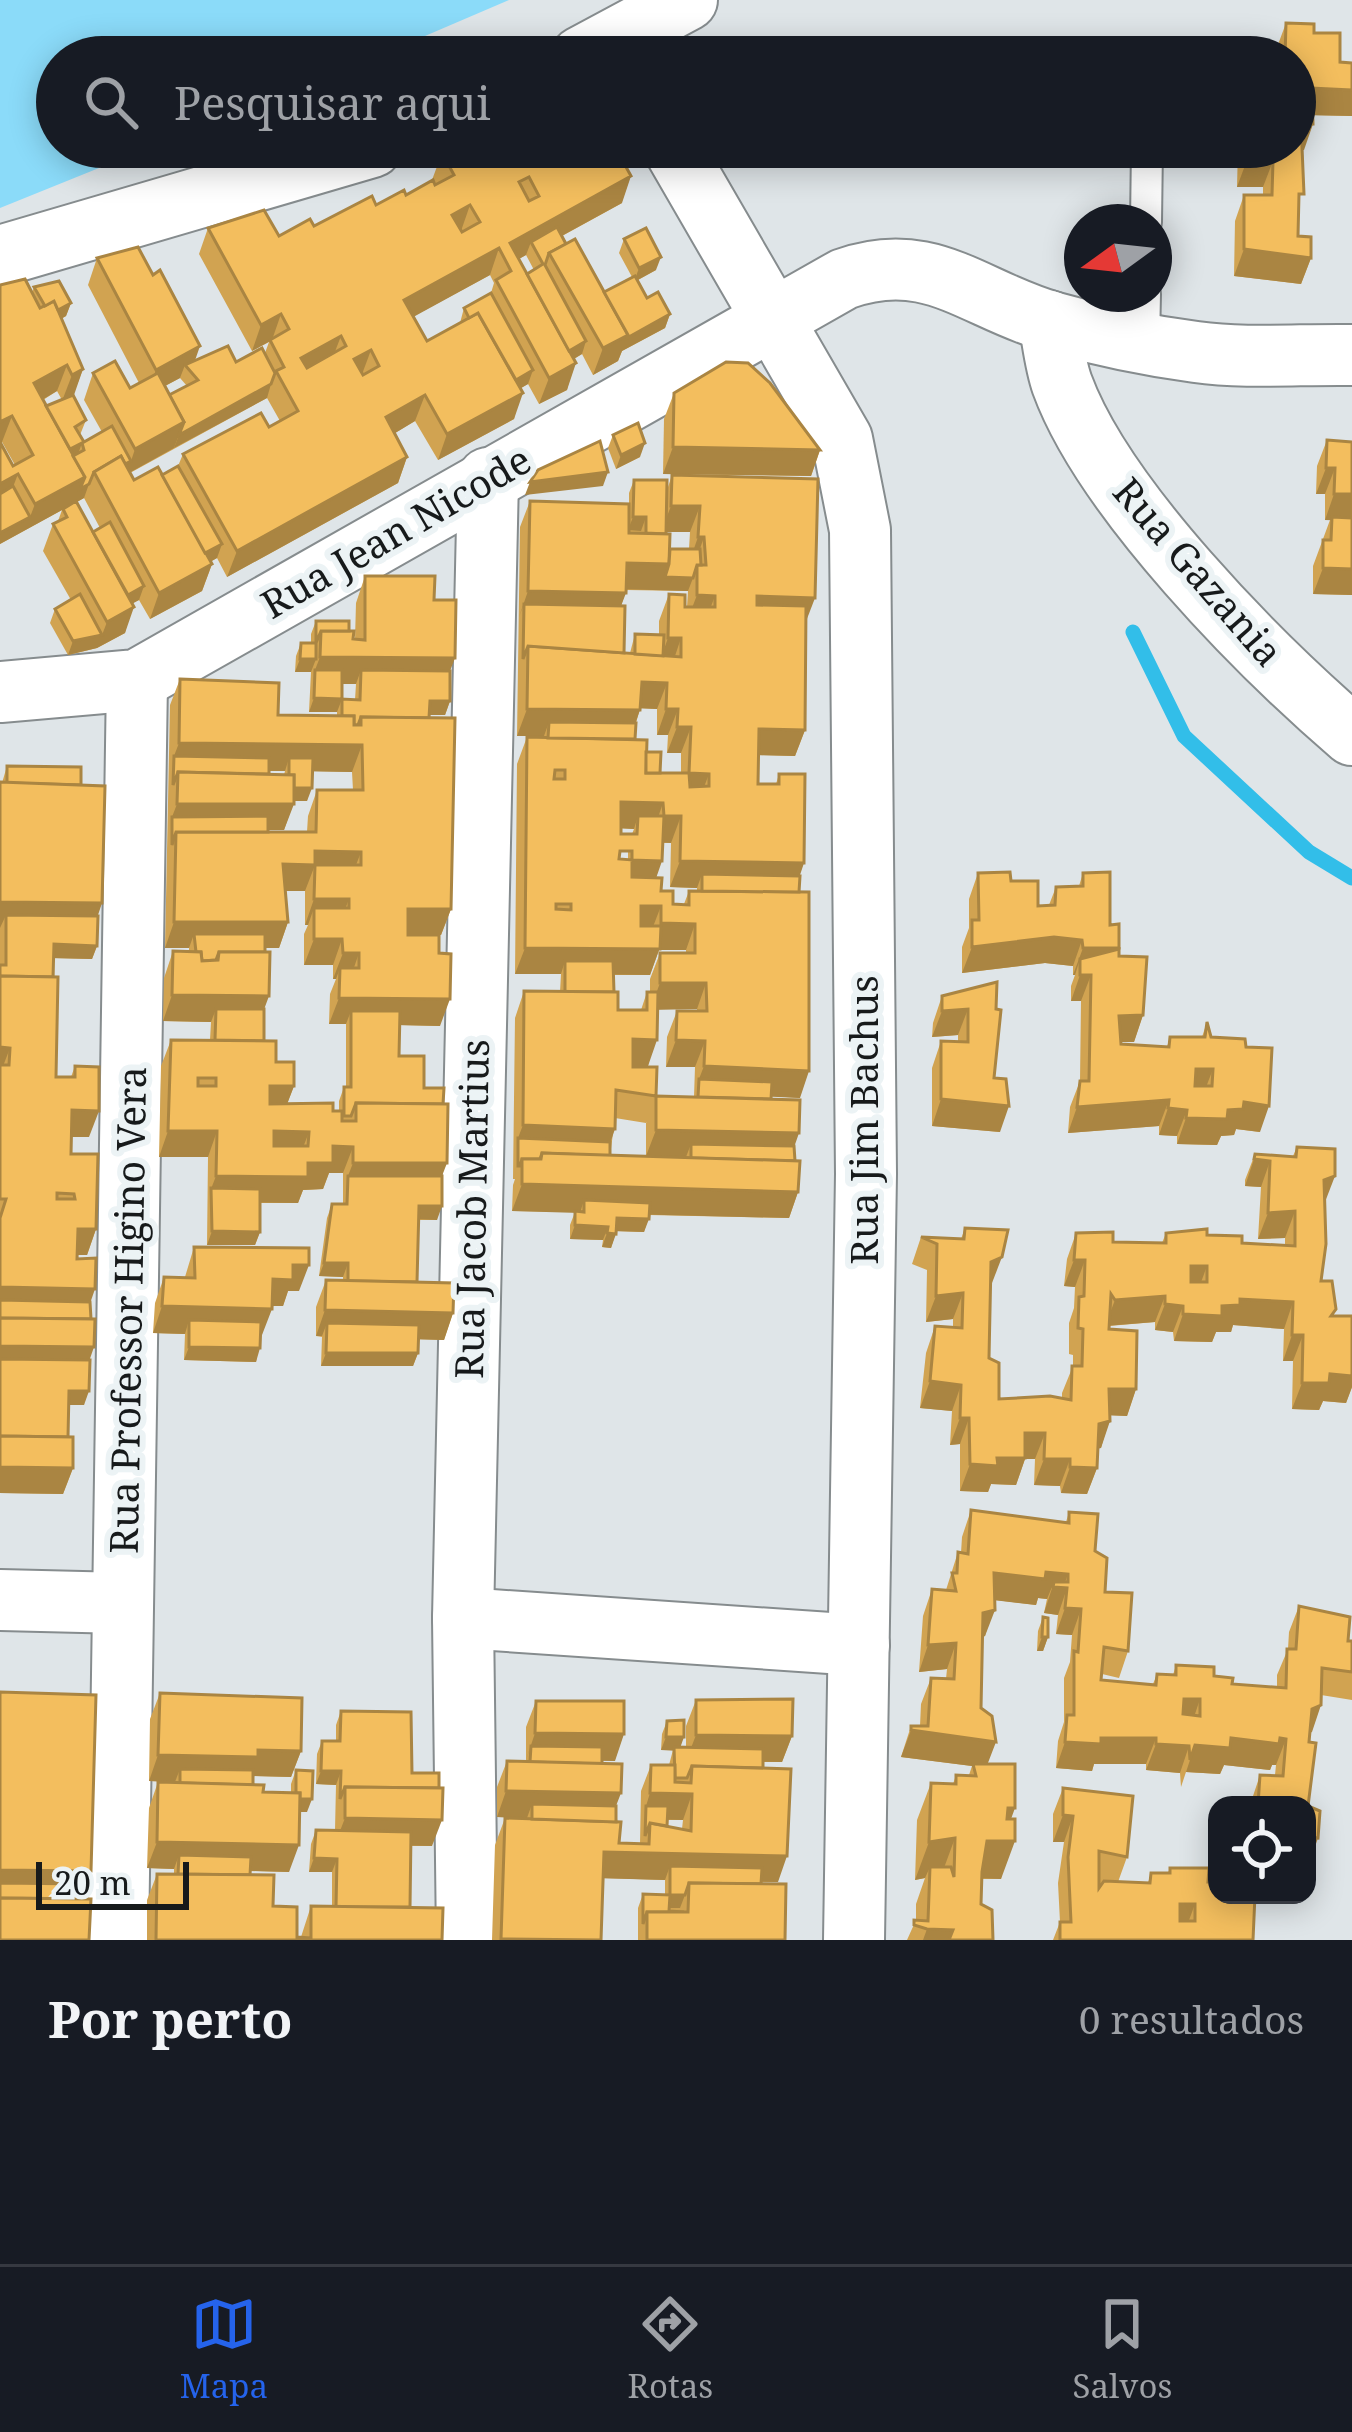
<!DOCTYPE html>
<html lang="pt">
<style>
:root{--surface:#171b24;--page:#20242c;--text:#f1f3f6;--muted:#9ea1a6;--line:#363941;--accent:#2563eb}
body{margin:0;font-family:"Noto Serif",serif;background:var(--page);color:var(--text)}
.controls{position:absolute;right:36px;bottom:36px;display:grid;overflow:hidden;border-radius:24px;box-shadow:0 6px 30px #0003}
.controls button{width:108px;height:108px;display:grid;place-items:center;padding:0;border:0;border-bottom:3px solid var(--line);background:var(--surface);color:var(--text);font:60px sans-serif}
.compass{position:absolute;left:1064px;top:204px;width:108px;height:108px;border-radius:50%;background:var(--surface);box-shadow:0 6px 30px #0003;rotate:255deg}
.scale{position:absolute;left:36px;bottom:30px;width:153px;box-sizing:border-box;padding-left:12px;border:6px solid #171a1b;border-top:0;font-size:33px;line-height:42px;white-space:nowrap;color:#171a1b;-webkit-text-stroke:9px #ecf3f5;paint-order:stroke}
.list{margin:0;padding:0;list-style:none}
h2{display:flex;justify-content:space-between;align-items:center;height:156px;margin:0;padding:0 48px;font-size:51px}
h2 small{font-size:39px;font-weight:400;color:var(--muted)}
.icon{flex:none;width:66px;height:66px;fill:none;stroke:currentColor;stroke-width:2;stroke-linecap:round;stroke-linejoin:round}
.map{position:relative;flex:none;width:1352px;height:1940px;overflow:hidden}
.search{position:absolute;background:var(--surface);box-shadow:0 6px 30px #0003;left:36px;right:36px;top:36px;height:132px;display:flex;align-items:center;gap:30px;box-sizing:border-box;padding:0 42px;border-radius:66px;color:var(--muted);font-size:45px}
.sheet{height:324px;background:var(--surface)}
nav{display:flex;justify-content:space-around;align-items:center;box-sizing:border-box;height:168px;border-top:3px solid var(--line);background:var(--surface);font-size:33px;color:var(--muted)}
nav a{display:grid;justify-items:center;gap:6px}
nav .on{color:var(--accent)}
.map>svg:first-child{display:block}
.green{fill:#8bdbf9}
.lines{fill:none;stroke-linecap:round;stroke-linejoin:round}
.stream{stroke:#32bee9;stroke-width:15}
.lane-casing{stroke:#868c8e;stroke-width:34}
.street-casing{stroke:#868c8e;stroke-width:64}
.lane{stroke:#fff;stroke-width:30}
.street{stroke:#fff;stroke-width:60}
.wall{fill:#d1a351;fill-rule:evenodd}
.shaded-wall{fill:#aa8542}
.building{fill:#f3be5e;stroke:#aa8542;stroke-width:3;fill-rule:evenodd}
.labels{text-anchor:middle;stroke-width:12;stroke-linejoin:round;paint-order:stroke}
.street-label{font-size:39px;fill:#171a1b;stroke:#ecf3f5}
</style>
<div class="map">
<svg width="1352" height="1940" viewBox="0 0 1352 1940">
<rect width="100%" height="100%" fill="#dfe5e8"/>
<path class="green" d="M0 0H509L376 57H57V147H151L0 208Z"/>
<g class="lines">
<path class="stream" d="M1133 632 1184 736 1309 852 1352 878"/>
<defs>
<g id="lane">
<path d="M1146 222 1147 147"/>
<path d="M1144 341 1145 294"/>
</g>
<g id="street">
<path d="M581 57 687 0"/>
<path d="M673 147 842 439 860 530 866 1174 854 1940"/>
<path d="M0 256 372 147"/>
<path d="M1049 321C1053 342 1055 364 1062 384 1104 499 1259 655 1352 735"/>
<path d="M0 692 137 680 844 279C930 248 974 300 1052 322 1098 335 1149 346 1196 352 1246 359 1301 354 1352 355"/>
<path d="M0 1600 123 1603"/>
<path d="M463 1618 859 1645"/>
<path d="M118 1940 137 680"/>
<path d="M467 1940 463 1618 488 478"/>
</g>
</defs>
<use href="#lane" class="lane-casing"/>
<use href="#street" class="street-casing"/>
<use href="#lane" class="lane"/>
<use href="#street" class="street"/>
</g>
<g class="wall">
<path d="M1286 23 1314 33 1340 62 1352 116 1313 115V124L1302 150 1298 236 1311 258 1301 284 1234 276 1235 221 1244 195H1263V187H1237L1238 147H1295V57H1276V50Z"/>
<path d="M462 147H615L622 203 562 236 604 292 632 277 619 253 624 239 656 270 638 280 647 298 670 314 665 328 622 351 618 361 593 375 582 354 574 359 567 390 539 404 528 384 521 388 514 419 438 460 415 421 395 433 407 457 398 483 227 577 217 558 210 562 212 564 202 591 150 619 139 600 132 603 125 633 97 648 68 655 50 623 55 609 71 600 43 551 53 524 58 521 62 510 0 544V285L32 293 34 287 71 303 66 316 61 319 83 369 73 395 86 420 80 435 84 442 102 432 84 400 93 373 130 388 139 383 88 285 97 258 195 360 236 362 265 353 269 342 252 351 199 254 208 228 279 236 314 226 406 195 432 180 442 153ZM526 255 534 270 527 274 519 259ZM490 275 494 283 491 293 464 308 460 323 427 341 414 316ZM180 378 187 386 169 395 165 386ZM57 391 62 400 46 406 43 400ZM267 398 280 421 269 427 183 454 178 466 162 475 134 480 130 473ZM2 442 15 465 13 466 1 443ZM84 498 100 528 93 532 77 502Z"/>
<path d="M674 393 820 450 811 476 663 474 664 419Z"/>
<path d="M613 435 640 457 616 469 608 448Z"/>
<path d="M1327 440 1352 442V595L1313 594V566L1330 520H1325V494H1316L1317 466Z"/>
<path d="M672 475 806 623 805 730 795 756 759 755 758 784H776L779 774 800 876V1098L771 1096V1099L794 1146 798 1192 789 1218 649 1215 644 1232 616 1231 611 1248 602 1247 603 1240 570 1239V1225L575 1212 512 1211 513 1185 515 1179H513L515 1018 524 991 560 992 561 974H515L517 764 527 737 544 738V736H517L520 527 530 501 629 504V493L634 480 667 490ZM666 532H690L689 549H670ZM626 590 688 591 687 607 669 594 659 621V635L635 634 630 653H624L621 606ZM640 708 657 709V735H668L667 753H681V773H660L635 739 636 723ZM621 828 634 829 632 834H621ZM663 843H671L670 887 697 888V891H689L684 904H673L661 891 656 877ZM620 851H628V860L619 859ZM659 950H686V953H660L650 979V992H647L641 1010H618L614 992 613 975H650ZM658 1009H697V1011H677L667 1037 666 1067H695L694 1097 656 1096 646 1123V1156H610L615 1118 646 1123 656 1096 633 1066H648Z"/>
<path d="M365 576 434 600 450 671V701L445 715H429L451 909 441 935H439L440 1026 400 1025 399 1056 424 1088 442 1176 437 1220H419L417 1282 453 1313 444 1340 418 1339V1353L413 1366H321L322 1337 316 1336V1307L326 1280 343 1281V1277L319 1276 327 1218 332 1204H343V1173H329L323 1189 303 1190 298 1203H260V1232L255 1245H207L208 1157H159L161 1066 171 1040H210L211 1022 163 1021 164 978 173 951 189 952V948H165L170 705 180 679 278 715 337 716V712H309L311 672H295L296 656 301 643H311V634L316 621 349 631 353 639H355L356 603ZM342 684H356L355 700 342 699ZM269 771H285L284 775 269 774ZM313 771 352 772 353 790H317L308 816 307 832H268V830H284L294 801H307ZM310 877 305 891V925H308L304 934V965H333V979H336L330 994 329 1024H346V1087H344L339 1101V1111L287 1104 294 1086 276 1062 264 1041 265 948H279L288 922 286 891H305Z"/>
<path d="M7 766 81 785 98 916 97 946 92 959 54 958 56 1077H71L75 1066 89 1137H71V1154L96 1229 87 1255H77L90 1302 89 1360 84 1405H69L68 1437 73 1468 63 1494 0 1493V782L2 783Z"/>
<path d="M978 873 1011 881 1038 906 1049 905 1056 887 1079 886 1083 873 1110 925 1119 956 1143 1015 1134 1042H1121V1044L1167 1047 1170 1037H1202L1207 1022 1211 1037 1260 1132 1236 1129 1234 1135 1221 1136 1217 1145 1177 1144V1136L1159 1135V1126L1068 1133 1070 1107 1080 1081 1081 1001H1071V986L1075 975H1073V966L1045 963 962 973V947L969 928V899Z"/>
<path d="M997 982 994 1078 1000 1132 932 1126V1068L941 1041 958 1042V1035L932 1037 933 1023 942 996Z"/>
<path d="M1297 1147 1325 1202 1321 1281 1336 1309 1333 1316H1352V1387L1346 1403 1323 1401 1319 1410 1292 1409 1293 1361H1283L1284 1329 1233 1325 1231 1332H1216L1212 1342 1174 1341 1173 1332 1155 1330V1322L1109 1326V1329L1136 1389 1127 1416 1110 1415 1101 1448H1098L1097 1468 1087 1494 1061 1493 1060 1486 1034 1485 1035 1459H1025L1016 1485 991 1484 988 1492 960 1491V1444L950 1445 952 1411 920 1408 926 1353 935 1326 953 1327V1319L926 1322 927 1270 912 1264 921 1237 961 1239 965 1228 992 1283 991 1284 989 1358 999 1399 1062 1398V1393L1073 1366V1355L1069 1354V1323L1074 1308 1075 1287 1064 1286 1067 1259 1076 1233 1113 1242 1162 1243 1166 1233 1207 1235 1242 1243 1285 1245V1238L1258 1239 1261 1187 1245 1186V1180L1255 1154 1293 1156Z"/>
<path d="M194 1247 299 1291H288L283 1306H272L261 1335 256 1362 184 1360 185 1334 153 1333 155 1303 164 1277H185Z"/>
<path d="M971 1510 1066 1522 1069 1512 1095 1551 1105 1592 1128 1651 1119 1678 1102 1674 1101 1680 1153 1684 1157 1674 1173 1675 1176 1665 1214 1676 1232 1684 1277 1687V1675L1288 1649 1289 1632 1299 1606 1348 1641H1352V1700L1321 1695 1310 1732 1309 1864H1307V1805H1250L1260 1775H1275L1276 1765H1272L1270 1770 1224 1765 1220 1774 1186 1772 1181 1787 1180 1773 1146 1770V1764H1094L1092 1771 1056 1768 1058 1741 1064 1722V1678L1070 1662 1072 1635 1056 1634 1058 1615 1044 1613 1047 1599 1038 1598 1036 1605 995 1600 985 1636 983 1637 981 1708 988 1764 1011 1819 1001 1879H982L981 1904 993 1940H907L916 1920V1904L925 1878 915 1880 917 1820 931 1783 953 1784 956 1775H969L972 1766 901 1757 911 1726H920L921 1704 931 1678 946 1679 947 1669 919 1672 923 1616 932 1589 946 1590 958 1552 961 1553 962 1537Z"/>
<path d="M1043 1617 1048 1637 1043 1651H1037L1038 1631Z"/>
<path d="M160 1693 301 1751 291 1777 253 1776V1785L263 1792 291 1793V1784L296 1770 307 1812H299L289 1872 250 1871V1875L297 1937H301L311 1906 332 1907V1872H309L311 1844 316 1830H335L336 1785 316 1784 317 1754 322 1741H336V1725L341 1711 412 1773 432 1846H411L410 1907 442 1940H147V1900L157 1874H174V1869L147 1868 149 1808 158 1782H175L149 1781 150 1719Z"/>
<path d="M696 1700 792 1736 782 1762H763L778 1882H761L785 1940H638V1908L643 1894 665 1895V1880L603 1878 601 1940H492L495 1845 505 1818H527L497 1817V1787L507 1761H526V1727L536 1701 615 1761 602 1760 616 1806 619 1843 640 1844 641 1791 651 1765H669L673 1750H661L662 1734 667 1721 680 1748H686V1726ZM667 1820H683L682 1829 667 1826Z"/>
<path d="M1063 1788 1127 1857 1118 1882 1148 1883 1151 1873H1168L1170 1868 1208 1882 1253 1940H1053L1060 1922 1058 1883 1064 1842H1053V1814Z"/>
</g>
<g class="shaded-wall">
<path d="M1312 88 1352 90V116L1302 115Z"/>
<path d="M1301 124H1313L1304 150H1292Z"/>
<path d="M1247 160 1273 161 1263 187H1237Z"/>
<path d="M631 176 622 203 536 250 531 242 526 255 508 265 510 243Z"/>
<path d="M470 205 461 231 452 215Z"/>
<path d="M499 248 490 275 395 327 404 300Z"/>
<path d="M1244 249 1311 258 1301 284 1234 276Z"/>
<path d="M661 257 656 270 634 282 639 268Z"/>
<path d="M71 303 66 316 45 328 50 315Z"/>
<path d="M281 314 272 340 252 351 261 325Z"/>
<path d="M670 314 665 328 622 351 618 361 593 375 603 348Z"/>
<path d="M341 336 331 362 291 384 301 358Z"/>
<path d="M586 341 582 354 555 370 560 356Z"/>
<path d="M200 346 191 372 185 365 180 378 146 396 156 370Z"/>
<path d="M371 350 361 377 354 359Z"/>
<path d="M576 363 567 390 539 404 549 378Z"/>
<path d="M67 365 57 391 25 410 34 383Z"/>
<path d="M83 369 74 395 62 401 72 375Z"/>
<path d="M533 370 528 384 502 399 507 385Z"/>
<path d="M271 384 267 398 174 448 179 435Z"/>
<path d="M523 393 514 419 438 460 447 434Z"/>
<path d="M425 395 415 421 377 444 386 417Z"/>
<path d="M12 416 2 442 0 443V422Z"/>
<path d="M184 422 174 448 102 488 98 479 131 461 135 449Z"/>
<path d="M82 443 77 457 61 454Z"/>
<path d="M645 443 640 457 616 469 621 455Z"/>
<path d="M673 447 820 450 811 476 663 474Z"/>
<path d="M407 457 398 483 227 577 237 551Z"/>
<path d="M1326 468H1335L1325 494H1316Z"/>
<path d="M608 472 603 486 525 495 530 482Z"/>
<path d="M18 474 8 500 0 505V484Z"/>
<path d="M85 477 89 484 84 498 0 544V533L30 517 35 504Z"/>
<path d="M1334 494H1352V521L1325 520Z"/>
<path d="M671 506H700L690 532H661Z"/>
<path d="M633 517H646L641 531 628 530Z"/>
<path d="M698 537H704L695 563H689Z"/>
<path d="M222 544 217 558 192 572 197 558Z"/>
<path d="M627 563 669 564 693 578 688 591 617 589Z"/>
<path d="M212 564 202 591 150 619 159 593Z"/>
<path d="M1323 568 1352 569V595L1313 594Z"/>
<path d="M144 586 139 600 114 614 119 600Z"/>
<path d="M528 591 626 593 616 619 524 604 519 617Z"/>
<path d="M697 595 715 596 705 622 687 621Z"/>
<path d="M757 596 815 598 805 624 747 623Z"/>
<path d="M134 607 125 633 97 648 68 655 73 641 102 635 107 622Z"/>
<path d="M668 638H681L672 665 659 663Z"/>
<path d="M320 657 455 658 445 684 361 670 356 684H315V670Z"/>
<path d="M300 659H316L311 672H295Z"/>
<path d="M642 682 667 683 657 709 632 708Z"/>
<path d="M314 698 342 699 337 712H309Z"/>
<path d="M430 701H450L445 715H425Z"/>
<path d="M527 709 640 710 631 736 549 722 544 736H517Z"/>
<path d="M666 709H678L668 735H657Z"/>
<path d="M677 727H691L681 753H667Z"/>
<path d="M759 729 805 730 795 756 750 755Z"/>
<path d="M179 743 362 745 352 772 289 771V758L285 771 173 770 174 756Z"/>
<path d="M689 773 709 774 699 800 680 799Z"/>
<path d="M289 788H312L307 801H284Z"/>
<path d="M621 802 663 803 654 829 638 816 634 829 612 828Z"/>
<path d="M177 804H294L284 830H172V817L167 830Z"/>
<path d="M664 816H681L671 843 654 842Z"/>
<path d="M315 851 361 852 351 878 315 865 305 891H274L283 864Z"/>
<path d="M632 860 662 861 653 887 622 886Z"/>
<path d="M680 861 804 863 795 890 702 874 697 888 670 887Z"/>
<path d="M314 899H349L339 925 314 908 308 925H305Z"/>
<path d="M0 902 102 903 93 930 6 915 0 928Z"/>
<path d="M641 906H661L651 932H631Z"/>
<path d="M408 909H451L441 935 399 936Z"/>
<path d="M174 922H288L279 948H195L194 934 189 948H165Z"/>
<path d="M661 923 695 924 686 950H659L650 975 565 974V961L561 974H515L525 948 652 949Z"/>
<path d="M1054 937 1082 940 1073 966 1045 963 962 973 972 947Z"/>
<path d="M314 939H342L333 965H304Z"/>
<path d="M54 944 97 946 92 959 49 958Z"/>
<path d="M1083 948H1119L1080 959 1075 975H1073Z"/>
<path d="M343 953H359L350 979 340 968 336 979H333Z"/>
<path d="M1080 975H1091L1081 1001H1071Z"/>
<path d="M660 983H706L697 1009 650 1010Z"/>
<path d="M172 995 269 996 259 1023 216 1009 211 1022 163 1021Z"/>
<path d="M339 998 450 999 440 1026 351 1024V1011L346 1024H329Z"/>
<path d="M968 1009 958 1035 932 1037 942 1011Z"/>
<path d="M1143 1015 1134 1042H1109L1119 1016Z"/>
<path d="M633 1039 657 1040 648 1066H623Z"/>
<path d="M676 1040 705 1041 695 1067H666Z"/>
<path d="M0 1047 10 1048 0 1074Z"/>
<path d="M704 1066 809 1071 800 1098 698 1093 699 1079Z"/>
<path d="M1196 1069H1213L1203 1095H1186Z"/>
<path d="M270 1086H294L284 1112H261Z"/>
<path d="M941 1099 1009 1106 1000 1132 932 1126Z"/>
<path d="M1169 1100 1159 1126 1068 1133 1077 1107Z"/>
<path d="M1244 1102 1269 1106 1260 1132 1236 1129 1234 1135 1221 1136 1217 1145 1177 1144 1186 1118 1228 1110Z"/>
<path d="M1168 1108 1187 1110 1177 1136 1159 1135Z"/>
<path d="M72 1110 99 1111 89 1137H62Z"/>
<path d="M523 1125 615 1129 606 1155 518 1138 513 1151Z"/>
<path d="M656 1130 799 1133 790 1159 691 1144 686 1157 646 1156Z"/>
<path d="M168 1131H217L208 1157H159Z"/>
<path d="M274 1131 309 1132 299 1158H264Z"/>
<path d="M333 1146 353 1147 343 1173H329L323 1189 303 1190 298 1203 212 1202 211 1189 216 1176 308 1163Z"/>
<path d="M1254 1159 1270 1161 1261 1187 1245 1186Z"/>
<path d="M353 1163H447L437 1189 348 1176Z"/>
<path d="M1335 1176 1325 1202 1324 1180Z"/>
<path d="M522 1184 798 1192 789 1218 584 1213V1200L580 1213 512 1211Z"/>
<path d="M419 1206H442L437 1220 414 1219Z"/>
<path d="M1295 1211 1285 1238 1258 1239 1268 1213Z"/>
<path d="M617 1218 649 1219 644 1232 612 1231Z"/>
<path d="M575 1225 608 1227 603 1240 570 1239Z"/>
<path d="M78 1229H96L87 1255H68Z"/>
<path d="M212 1231 260 1232 255 1245H207Z"/>
<path d="M607 1233 616 1234 611 1248 602 1247Z"/>
<path d="M1002 1257 992 1283 981 1289 991 1262Z"/>
<path d="M1074 1260H1085L1075 1287 1064 1286Z"/>
<path d="M324 1263H348L343 1277 319 1276Z"/>
<path d="M293 1265H309L299 1291H288L283 1306H263L273 1279Z"/>
<path d="M1191 1266H1207L1197 1293H1182Z"/>
<path d="M0 1287 95 1289 86 1315 0 1313Z"/>
<path d="M963 1293 953 1319 926 1322 936 1296Z"/>
<path d="M1165 1296 1155 1322 1105 1326 1115 1300Z"/>
<path d="M1240 1299 1293 1302 1284 1329 1233 1325 1231 1332H1216L1212 1342 1174 1341 1183 1314 1222 1306Z"/>
<path d="M1165 1304 1183 1306 1173 1332 1155 1330Z"/>
<path d="M162 1306 272 1309 262 1335 189 1334V1320L185 1334 153 1333Z"/>
<path d="M325 1310 453 1313 444 1340 326 1337 327 1323 322 1336H316Z"/>
<path d="M1292 1335H1303L1293 1361H1283Z"/>
<path d="M0 1346 94 1347 85 1373 0 1372Z"/>
<path d="M189 1347 260 1348 256 1362 184 1360Z"/>
<path d="M326 1353H418L413 1366H321Z"/>
<path d="M1330 1374 1352 1376V1387L1346 1403 1323 1401 1319 1410 1292 1409 1302 1383Z"/>
<path d="M930 1381 961 1385 952 1411 920 1408Z"/>
<path d="M1109 1389H1136L1127 1416 1100 1415Z"/>
<path d="M69 1391H89L84 1405H64Z"/>
<path d="M960 1418H969L960 1444 950 1445Z"/>
<path d="M1110 1421 1101 1448 1089 1451 1099 1424Z"/>
<path d="M1025 1433H1045L1035 1459H1025L1016 1485 991 1484 988 1492 960 1491 970 1464 997 1458Z"/>
<path d="M1044 1459H1070L1060 1486 1034 1485Z"/>
<path d="M0 1467 73 1468 63 1494 0 1493Z"/>
<path d="M1070 1467 1097 1468 1087 1494 1061 1493Z"/>
<path d="M1046 1572 1068 1574 1063 1588H1067L1058 1615 1044 1613 1054 1582 1047 1599 1038 1598 1036 1605 985 1599 994 1573Z"/>
<path d="M1065 1608 1081 1609 1072 1635 1056 1634Z"/>
<path d="M995 1610 985 1636 974 1639 983 1613Z"/>
<path d="M1042 1637H1048L1043 1651H1037Z"/>
<path d="M956 1643 947 1669 919 1672 928 1645Z"/>
<path d="M1184 1699H1200L1191 1726 1174 1725Z"/>
<path d="M1321 1705 1312 1732 1302 1736 1312 1709Z"/>
<path d="M911 1730 996 1742 986 1768 973 1764 972 1766 901 1757Z"/>
<path d="M535 1733 624 1734 615 1761 530 1760 531 1746 526 1760Z"/>
<path d="M696 1735 792 1736 782 1762 686 1761Z"/>
<path d="M666 1737H684L679 1751 661 1750Z"/>
<path d="M1101 1738H1156L1146 1764H1094L1092 1771 1056 1768 1065 1742Z"/>
<path d="M1231 1738 1286 1739 1276 1765H1272L1270 1770 1224 1765 1220 1774 1186 1772 1195 1745Z"/>
<path d="M1156 1744 1189 1746 1180 1773 1146 1770Z"/>
<path d="M258 1750 301 1751 291 1777 251 1776 180 1769 175 1782 149 1781 158 1755Z"/>
<path d="M321 1771H341L336 1785 316 1784Z"/>
<path d="M506 1791 621 1793 611 1819 532 1804 527 1818 497 1817Z"/>
<path d="M650 1793 692 1794 683 1820 645 1819 646 1806Z"/>
<path d="M296 1798 312 1799 307 1812H291Z"/>
<path d="M1008 1808H1015L1003 1841H1015L1001 1879 973 1878 987 1841Z"/>
<path d="M1063 1815 1073 1816 1064 1842H1053Z"/>
<path d="M345 1818 442 1820 432 1846 335 1844Z"/>
<path d="M1307 1837 1318 1838 1309 1864H1307Z"/>
<path d="M955 1838 941 1876 930 1867 925 1878 915 1880 929 1842Z"/>
<path d="M157 1842 299 1845 289 1872 178 1869 179 1855 174 1869 147 1868Z"/>
<path d="M604 1852 787 1856 778 1882 670 1880V1866L665 1880 594 1878Z"/>
<path d="M314 1858 337 1859 332 1872H309Z"/>
<path d="M0 1870 91 1871 81 1898 0 1897Z"/>
<path d="M670 1895H685L680 1908H665Z"/>
<path d="M1180 1904H1195L1185 1931H1170Z"/>
<path d="M927 1929 953 1930 950 1940H923Z"/>
</g>
<g class="building">
<path d="M1286 23 1314 24V33H1340V62L1352 63V90L1312 88 1313 124H1301L1304 194H1299L1298 236 1311 237V258L1244 249V195H1272L1273 161 1247 160V147H1295V57H1285Z"/>
<path d="M462 147H505L514 163 520 160 513 147H615L631 176 510 243 576 363 549 378 496 280 511 271 499 248 404 300 427 341 478 313 523 393 447 434 425 395 386 417 407 457 237 551 183 454 261 413 269 427 298 411 276 371 284 367 270 340 289 329 281 314 261 325 208 228 264 210 279 236 310 219 314 226 372 196 376 205 404 190 406 195 433 180 435 185 454 175 442 153ZM529 177 539 196 529 201 519 182ZM470 205 480 222 462 232 452 215ZM341 336 346 346 307 368 301 358ZM371 350 379 366 363 375 354 359Z"/>
<path d="M557 227 566 244 549 253 545 265 586 341 569 351 527 274 543 264 531 242Z"/>
<path d="M646 228 661 257 639 268 624 239Z"/>
<path d="M575 239 628 335 603 348 549 253Z"/>
<path d="M138 247 153 275 160 270 200 346 156 370 97 258Z"/>
<path d="M635 276 647 298 658 292 670 314 627 338 628 335 604 292Z"/>
<path d="M25 279 40 308 54 301 83 369 72 375 67 365 34 383 85 477 35 504 18 474 0 484V442L13 466 33 455 12 416 0 422V285Z"/>
<path d="M59 281 71 303 58 310 54 301 45 306 34 287Z"/>
<path d="M491 293 533 370 516 380 478 313 469 318 464 308Z"/>
<path d="M228 346 236 362 262 348 275 373 271 384 179 435 184 422 169 395 198 380 185 365Z"/>
<path d="M115 361 130 388 158 373 184 422 135 449 93 373Z"/>
<path d="M726 362 748 363 770 383 820 450 673 447 674 393Z"/>
<path d="M73 395 86 420 75 427 84 442 112 426 131 461 125 464 121 456 94 472 89 484 80 489 85 477 73 456 84 450 82 443 70 449 46 406Z"/>
<path d="M638 423 645 443 621 455 613 435Z"/>
<path d="M1327 440 1352 442V494H1334L1335 468H1326Z"/>
<path d="M600 441 608 472 530 482 538 470Z"/>
<path d="M121 456 134 480 158 467 212 564 159 593 94 472Z"/>
<path d="M178 466 222 544 205 553 162 475Z"/>
<path d="M672 475 818 479 815 598 757 596V605L806 606 805 730 759 729 758 784H779V774H805L804 863 680 861 681 816H664L662 861 632 860V877L662 878 661 891H673V904L689 905V891L809 892V1071L704 1066 705 1041 676 1040 677 1011H707L706 983H660V953H695V924L661 923V906H641V926H661L660 949 525 948 527 737 647 740 646 773H689L691 727H677L678 709H666L667 683 642 682 640 710 527 709 528 646 681 657V638H668L669 594 685 595V607H715V596L697 595V565H706L704 537H698L700 506H671ZM555 770H565V779H554ZM689 773 709 774V786L690 787ZM621 802 663 803 664 816H638L637 834H621ZM620 851H632V860L619 859ZM556 904H571V910L556 909Z"/>
<path d="M634 480H667L666 534 646 533V517H633Z"/>
<path d="M13 486 30 517 0 533V494Z"/>
<path d="M76 501 134 607 107 622 53 524 67 517 63 509Z"/>
<path d="M530 501 629 504V533L670 534 669 564 627 563 626 593 528 591Z"/>
<path d="M1332 517 1352 518V569L1323 568V540H1331Z"/>
<path d="M110 522 144 586 128 595 93 532Z"/>
<path d="M670 549H700L701 565H697L693 578 665 577 669 564Z"/>
<path d="M365 576H435L434 600H456L455 658 320 657 321 631H354L353 639 365 640Z"/>
<path d="M80 594 102 635 73 641 55 609Z"/>
<path d="M524 604 625 606 624 653 528 646 523 659Z"/>
<path d="M316 621H349V631H321L316 643V659H300L301 643H316Z"/>
<path d="M635 634 664 635 663 656 635 654Z"/>
<path d="M315 670H342V699L314 698Z"/>
<path d="M361 670 450 671V701H430L429 718 361 717 358 725H354V716H342V699L360 700Z"/>
<path d="M180 679 279 683 278 715 354 716V725H361V717L455 718 451 909H408V935H439V953L451 954 450 999 339 998 340 968H359V953H343L342 939H314V908H349V899H314L315 865H361V852L315 851V865L283 864 288 922H174L176 832H316L317 790H363L362 745 179 743Z"/>
<path d="M549 722 636 723 635 739 548 738Z"/>
<path d="M646 752H661L660 773H646Z"/>
<path d="M174 756 269 758V774L178 772 173 785Z"/>
<path d="M289 758H313L312 788H294V775H289Z"/>
<path d="M7 766 81 767V785L7 783Z"/>
<path d="M178 772 294 775V804H177Z"/>
<path d="M0 782 105 786 102 903 0 902Z"/>
<path d="M268 816V832H176L172 845V817Z"/>
<path d="M1010 872 1011 881H1038V906L1055 905 1056 887 1083 886V873L1110 872V925L1119 924V948H1083L1082 940 1054 937 972 947V920H979L978 873Z"/>
<path d="M702 874 800 876 799 892 702 891Z"/>
<path d="M6 915 98 916 97 946 54 944 53 977 0 976V965H6Z"/>
<path d="M194 934H265V952H219L216 960 202 961 201 952H196Z"/>
<path d="M1119 949V956L1147 957 1143 1015 1119 1016 1121 1044 1169 1047 1170 1037H1205L1207 1022 1211 1037 1245 1039 1246 1047 1272 1048 1269 1106 1244 1102 1243 1109 1228 1110 1227 1119 1186 1118 1187 1110 1168 1108 1169 1100 1077 1107 1080 1081H1089L1091 975H1080V959ZM1196 1069H1213L1212 1086H1195Z"/>
<path d="M173 951 201 952 202 961 218 960 219 952H270L269 996 172 995Z"/>
<path d="M565 961H613L614 992H565Z"/>
<path d="M0 976 58 977 56 1077H75V1066L99 1067V1111L72 1110 71 1154H98L96 1229H78L77 1259 96 1258 95 1289 0 1287V1218L6 1199H0V1065H9L10 1048 0 1047ZM57 1193 74 1194 75 1199H57Z"/>
<path d="M997 982 996 1009 1001 1010 994 1078 1006 1079 1009 1106 941 1099V1041L968 1042V1009L942 1011V996Z"/>
<path d="M524 991 618 992V1010H647V992H658L657 1040 633 1039V1067H657L656 1096 616 1090 615 1129 523 1125Z"/>
<path d="M216 1009H264V1041L215 1040Z"/>
<path d="M351 1011H400L399 1056H424V1088H444L443 1104 356 1103 351 1116H344V1087H351Z"/>
<path d="M171 1040 276 1041V1062H294V1086H270V1104L333 1103V1111H342V1121H356V1103L448 1104 447 1163H353V1147L333 1146V1163H308V1177L216 1176 217 1131H168ZM198 1078H216V1086H198ZM274 1131 309 1132 308 1146H274Z"/>
<path d="M699 1079 772 1082 771 1099 698 1097Z"/>
<path d="M656 1096 800 1100 799 1133 656 1130Z"/>
<path d="M518 1138 610 1142V1156L542 1153 540 1159H522L520 1166H518Z"/>
<path d="M691 1144 794 1146 795 1161 691 1158Z"/>
<path d="M1297 1147 1335 1149V1176L1324 1180 1326 1244 1321 1281H1332L1336 1309 1331 1316H1352V1376L1330 1374 1329 1383H1302L1303 1335H1292L1293 1302 1240 1299V1305L1222 1306V1316L1183 1314V1306L1165 1304V1296L1115 1300 1111 1294 1109 1329 1137 1331 1136 1389H1109L1110 1421 1099 1424 1097 1468 1070 1467V1459H1044L1045 1433H1025V1458H997L998 1466 970 1464 969 1418H960L961 1385 930 1381 935 1326 962 1328 963 1293 936 1296 937 1244 921 1237 964 1239 965 1228 1008 1230 1002 1257 991 1262 989 1358 999 1363V1399L1050 1396 1071 1400 1072 1366H1082L1083 1329 1078 1328 1079 1297 1084 1296 1085 1260H1074L1076 1233 1113 1232V1242L1166 1243V1233L1207 1229V1235L1242 1236V1243L1295 1246V1211L1268 1213 1270 1161 1254 1159 1255 1154 1296 1157ZM1191 1266H1207V1282H1191Z"/>
<path d="M542 1153 800 1161 798 1192 522 1184V1159H541Z"/>
<path d="M348 1176H442V1206H419L417 1282 348 1281V1263H324L332 1204H347Z"/>
<path d="M211 1188 260 1189V1232L212 1231Z"/>
<path d="M584 1200 650 1203 649 1219 617 1218 616 1234 607 1233 608 1227 575 1225V1211L584 1212Z"/>
<path d="M194 1247 309 1248V1265H293V1280L273 1279 272 1309 162 1306 164 1277 195 1278Z"/>
<path d="M326 1280 454 1283 453 1313 325 1310Z"/>
<path d="M0 1300 90 1302 91 1319 0 1318Z"/>
<path d="M0 1318 95 1319 94 1347 0 1346Z"/>
<path d="M189 1320 261 1322 260 1348 189 1347Z"/>
<path d="M327 1323 419 1325 418 1353H326Z"/>
<path d="M0 1359 90 1360 89 1391H69L68 1437 0 1436Z"/>
<path d="M0 1436 73 1437V1468L0 1467Z"/>
<path d="M971 1510 1069 1523V1512L1098 1514 1095 1551 1107 1558 1105 1592 1132 1593 1128 1651 1104 1647 1101 1680 1156 1685 1157 1674 1176 1675V1665L1214 1667V1676L1233 1678 1232 1684 1286 1688 1287 1649H1296L1299 1606 1350 1617 1348 1641H1352V1672L1322 1668 1321 1705 1312 1709 1309 1742 1316 1743 1308 1806 1320 1811 1318 1838 1307 1837V1805H1258L1260 1775 1283 1776 1286 1739 1280 1738 1279 1744 1231 1738 1230 1748 1195 1745 1190 1760 1189 1746 1156 1744V1738H1101V1744L1065 1742 1067 1715H1074V1651L1078 1652 1081 1609 1065 1608 1067 1588 1053 1587 1054 1582H1068V1574L1046 1572 1045 1579 994 1573 995 1610 983 1613 981 1708 992 1716 996 1742 911 1730V1726H928L931 1678 954 1679 956 1643 928 1645 932 1589 956 1591 952 1573H957L958 1552 968 1554ZM1184 1699H1200V1716L1183 1714Z"/>
<path d="M1043 1617 1048 1618V1637H1042Z"/>
<path d="M0 1692 96 1695 91 1871 0 1870Z"/>
<path d="M160 1693 302 1698 301 1751 258 1750V1757L158 1755Z"/>
<path d="M793 1699 792 1736 696 1735V1700Z"/>
<path d="M536 1701H624V1734L535 1733Z"/>
<path d="M341 1711 411 1712 412 1773H439V1788L345 1787 340 1799 341 1771H321L322 1741H340Z"/>
<path d="M684 1720V1737H666L667 1721Z"/>
<path d="M531 1746 602 1747V1764L530 1762Z"/>
<path d="M674 1747 763 1749V1768L692 1766 687 1778H675Z"/>
<path d="M507 1761 622 1764 621 1793 506 1791Z"/>
<path d="M973 1764H1015V1808H1008L1007 1819H1015V1841H987L982 1872 981 1904 992 1910 993 1940H949L953 1930 927 1929 914 1925V1920L928 1921 930 1867H951L954 1877 955 1838 929 1842 931 1783 956 1784V1775L976 1776Z"/>
<path d="M651 1765H675V1782L691 1783 692 1766 791 1769 787 1856 604 1852 601 1940 501 1939 505 1818 621 1822 619 1843 649 1844 650 1823 691 1831 692 1794 650 1793Z"/>
<path d="M180 1769 253 1770V1785L180 1783Z"/>
<path d="M296 1770 313 1771 312 1799H300V1793H296Z"/>
<path d="M158 1782 264 1785 263 1792 300 1793 299 1845 157 1842Z"/>
<path d="M345 1787 443 1788 442 1820 345 1818Z"/>
<path d="M1063 1788 1133 1796 1127 1857 1099 1851V1888L1104 1881 1150 1883 1151 1873H1170V1868H1209L1208 1882H1217V1895H1255L1253 1940H1060V1922H1071L1068 1857 1073 1816 1063 1815ZM1180 1904H1195V1921H1180Z"/>
<path d="M532 1804 616 1806V1822L532 1819Z"/>
<path d="M646 1806H668L667 1826 650 1823 645 1836Z"/>
<path d="M316 1830 411 1832 410 1907H336L337 1859 314 1858Z"/>
<path d="M179 1855 251 1857 250 1875 178 1874Z"/>
<path d="M670 1866 762 1868 761 1884 689 1883 685 1895H670L669 1911 684 1912H647L643 1924V1894L670 1895Z"/>
<path d="M157 1874 274 1875 273 1906 297 1907V1937L311 1938V1906L443 1908 442 1940H156Z"/>
<path d="M0 1883 86 1884V1899L0 1898Z"/>
<path d="M689 1883 786 1884 785 1940H647V1912H688Z"/>
<path d="M0 1898 91 1899 89 1940H0Z"/>
</g>
<g class="labels">
<g class="street-label">
<text transform="translate(396 532) rotate(-30)" y="14">Rua Jean Nicode</text>
<text transform="translate(1198 572) rotate(49)" y="14">Rua Gazania</text>
<text transform="translate(864 1120) rotate(-90)" y="14">Rua Jim Bachus</text>
<text transform="translate(472 1209) rotate(-89)" y="14">Rua Jacob Martius</text>
<text transform="translate(128 1310) rotate(-89)" y="14">Rua Professor Higino Vera</text>
</g>
</g>
</svg>
<div class="controls">
<button><svg class="icon" aria-label="locate" viewBox="0 0 24 24"><circle cx="12" cy="12" r="6"/><path d="M12 2v4M12 18v4M2 12h4M18 12h4"/></svg></button>
</div>
<svg class="compass" viewBox="-18 -18 36 36"><path d="M0-13l5 13h-10z" fill="#e53935"/><path d="M0 13l5-13h-10z" fill="#9ea1a6"/></svg>
<div class="scale">20 m</div>
<div class="search"><svg class="icon" aria-label="search" viewBox="0 0 24 24"><circle cx="10" cy="10" r="6"/><path d="M15 15l6 6"/></svg>Pesquisar aqui</div>
</div>
<section class="sheet">
<h2>Por perto<small>0 resultados</small></h2>
<ul class="list">
</ul>
</section>
<nav>
<a class="on"><svg class="icon" aria-label="map" viewBox="0 0 24 24"><path d="M3 6l6-2 6 2 6-2v14l-6 2-6-2-6 2zM9 4v14M15 6v14"/></svg>Mapa</a>
<a><svg class="icon" aria-label="directions" viewBox="0 0 24 24"><path d="M12 3l9 9-9 9-9-9zM9 14v-3h6M13 9l2 2-2 2"/></svg>Rotas</a>
<a><svg class="icon" aria-label="saved" viewBox="0 0 24 24"><path d="M7 4h10v16l-5-4-5 4z"/></svg>Salvos</a>
</nav>
